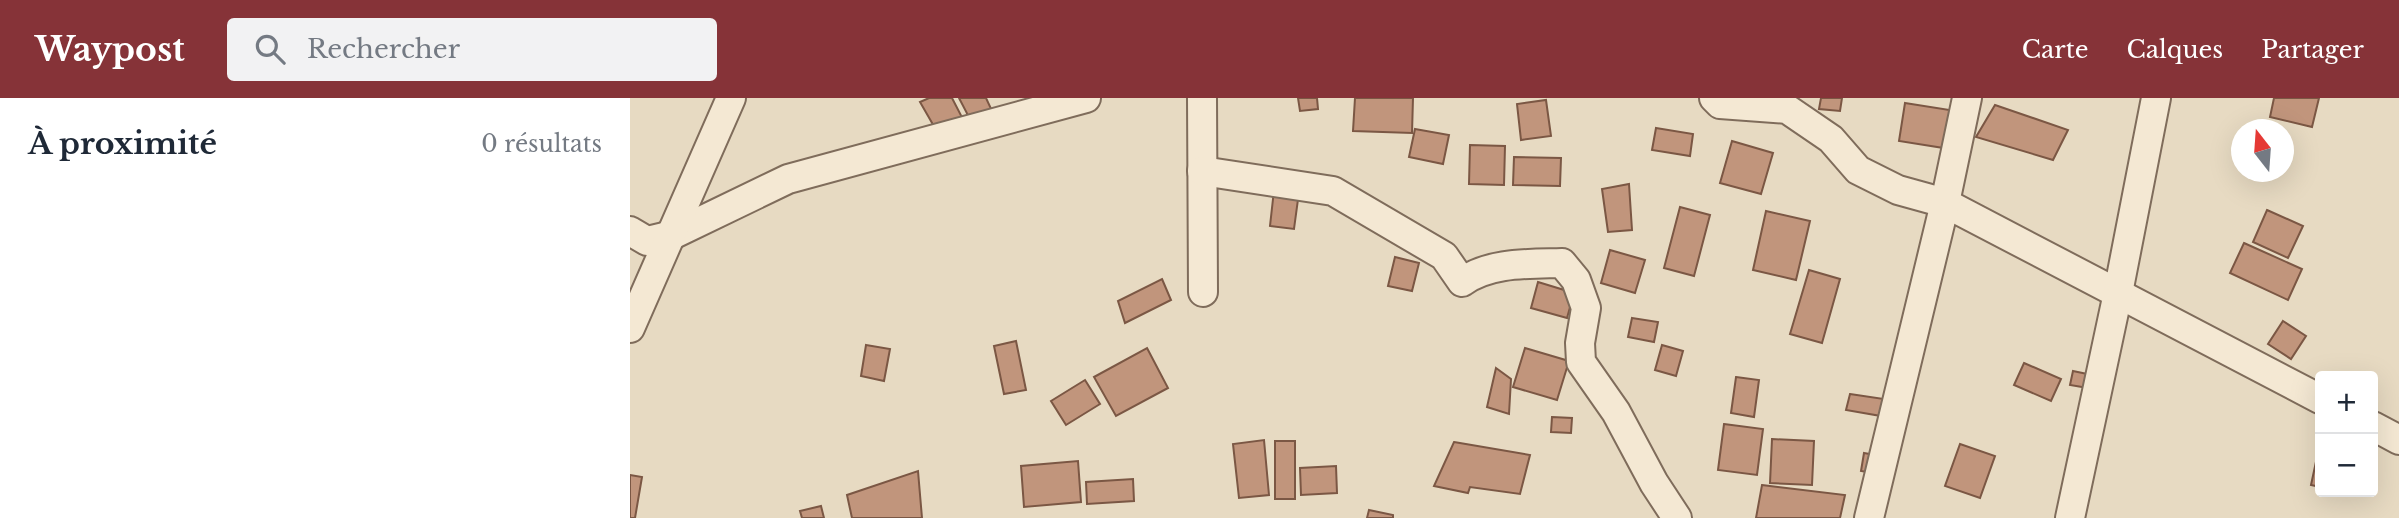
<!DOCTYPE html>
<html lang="fr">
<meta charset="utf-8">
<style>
:root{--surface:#fff;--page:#f2f2f3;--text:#1f2937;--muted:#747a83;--line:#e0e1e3;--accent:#863338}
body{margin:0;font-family:"Libre Baskerville",serif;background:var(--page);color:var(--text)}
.controls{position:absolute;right:21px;bottom:21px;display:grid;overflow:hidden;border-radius:7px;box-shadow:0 7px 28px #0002}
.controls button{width:63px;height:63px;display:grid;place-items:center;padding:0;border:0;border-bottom:2px solid var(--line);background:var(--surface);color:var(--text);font:35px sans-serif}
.compass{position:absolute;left:1601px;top:21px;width:63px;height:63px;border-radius:50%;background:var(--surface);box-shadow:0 7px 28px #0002;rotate:343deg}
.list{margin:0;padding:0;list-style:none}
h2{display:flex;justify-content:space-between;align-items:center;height:91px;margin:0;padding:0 28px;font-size:30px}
h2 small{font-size:23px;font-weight:400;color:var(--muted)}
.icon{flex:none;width:38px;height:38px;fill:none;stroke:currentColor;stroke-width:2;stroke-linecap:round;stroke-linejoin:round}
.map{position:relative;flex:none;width:1769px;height:420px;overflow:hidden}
header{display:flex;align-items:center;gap:42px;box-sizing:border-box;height:98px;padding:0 35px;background:var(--accent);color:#fff}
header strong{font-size:33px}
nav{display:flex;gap:38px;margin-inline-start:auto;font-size:24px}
.search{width:490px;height:63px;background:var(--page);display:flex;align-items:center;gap:18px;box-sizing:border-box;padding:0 24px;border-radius:7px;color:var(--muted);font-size:26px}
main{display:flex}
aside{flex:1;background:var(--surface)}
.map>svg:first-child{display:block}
.building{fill:#c1957c;stroke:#7b5744;stroke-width:2}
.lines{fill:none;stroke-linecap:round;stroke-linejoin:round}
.street-casing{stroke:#7f6c5b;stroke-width:32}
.street{stroke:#f4e8d3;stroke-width:28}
</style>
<header>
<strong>Waypost</strong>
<div class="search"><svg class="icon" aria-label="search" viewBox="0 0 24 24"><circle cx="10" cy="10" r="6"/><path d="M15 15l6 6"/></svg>Rechercher</div>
<nav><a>Carte</a><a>Calques</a><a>Partager</a></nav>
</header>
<main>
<aside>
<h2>À proximité<small>0 résultats</small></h2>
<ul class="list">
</ul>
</aside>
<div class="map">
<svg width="1769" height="420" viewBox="0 0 1769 420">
<rect width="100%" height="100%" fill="#e7dac2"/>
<g class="building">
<path d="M299 0H322L337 29 309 37 290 4Z"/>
<path d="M329 0H356L363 15 342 25Z"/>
<path d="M668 0H687L688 11 670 13Z"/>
<path d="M725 0H783L782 35 723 33Z"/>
<path d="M1191 0H1212L1210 13 1189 11Z"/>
<path d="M1644 0H1689L1682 29 1640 19Z"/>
<path d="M916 2 921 38 891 42 887 6Z"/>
<path d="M1275 5 1326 13 1320 51 1269 43Z"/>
<path d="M1365 7 1438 32 1423 62 1346 39Z"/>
<path d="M1026 30 1063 36 1060 58 1022 52Z"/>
<path d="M785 31 819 37 813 66 779 59Z"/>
<path d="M1102 43 1143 55 1131 96 1090 85Z"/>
<path d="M840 47 875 48 874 87 839 86Z"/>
<path d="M884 59 931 60 930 88 883 87Z"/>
<path d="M999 86 1002 132 978 134 972 91Z"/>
<path d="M644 92 669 94 664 131 640 128Z"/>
<path d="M1050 109 1080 117 1064 178 1034 170Z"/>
<path d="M1637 112 1673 128 1658 160 1623 144Z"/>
<path d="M1136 113 1180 123 1166 182 1123 172Z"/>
<path d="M1614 145 1672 171 1658 202 1600 175Z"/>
<path d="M980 152 1015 162 1005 195 971 185Z"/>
<path d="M765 159 789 165 782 193 758 188Z"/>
<path d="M1179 172 1210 181 1192 245 1160 236Z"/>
<path d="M532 181 541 202 495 225 488 203Z"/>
<path d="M908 184 944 195 937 220 901 210Z"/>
<path d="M1002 220 1028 224 1024 244 998 239Z"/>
<path d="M1653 223 1676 238 1661 261 1638 246Z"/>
<path d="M386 243 396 292 374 296 364 248Z"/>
<path d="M236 247 260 251 254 283 231 278Z"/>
<path d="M1032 247 1053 253 1046 278 1025 272Z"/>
<path d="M517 250 538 290 486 318 464 279Z"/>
<path d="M895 250 939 263 927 302 883 289Z"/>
<path d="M1394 265 1431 281 1421 303 1384 287Z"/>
<path d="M866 270 881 281 879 316 857 309Z"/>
<path d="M1443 273 1467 278 1464 291 1440 287Z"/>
<path d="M1106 279 1129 282 1124 319 1101 315Z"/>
<path d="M455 282 470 306 436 327 421 303Z"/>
<path d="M1220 296 1254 301 1251 318 1216 312Z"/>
<path d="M922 319 942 320 941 335 921 334Z"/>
<path d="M1094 326 1133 331 1127 377 1088 372Z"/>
<path d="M1142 341 1184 343 1182 387 1140 385Z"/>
<path d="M634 342 639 397 609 400 603 346Z"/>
<rect x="645" y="343" width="20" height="58"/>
<path d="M824 344 900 357 890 396 840 389 838 395 804 388Z"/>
<path d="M1330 346 1365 358 1350 400 1315 388Z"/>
<path d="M1234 355 1251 358 1248 376 1231 373Z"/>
<path d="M1687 359H1690V389L1681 387Z"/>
<path d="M448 363 451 404 394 409 391 368Z"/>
<path d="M706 368 707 395 671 397 670 370Z"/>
<path d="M288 373 292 420H222L217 397Z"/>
<path d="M0 377 12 379 5 420H0Z"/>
<path d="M503 381 504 403 457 406 456 384Z"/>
<path d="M1132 387 1215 397 1210 420H1126Z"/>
<path d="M191 408 194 420H172L170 413Z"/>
<path d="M739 412 763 417V420H737Z"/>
</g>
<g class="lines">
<defs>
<g id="street">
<path d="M572 0 573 194"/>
<path d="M1084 0 1090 6 1157 11 1201 41 1228 72 1268 92 1315 105 1690 301"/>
<path d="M572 73 703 93 814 158 832 184C860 164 898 166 932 165L946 182 956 210 950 245 951 264 986 314 1024 385 1047 420"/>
<path d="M0 133 17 143 42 137 158 81 456 0"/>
<path d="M0 230 101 0"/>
<path d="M1743 328 1769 342"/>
<path d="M1239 420 1315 105 1337 0"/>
<path d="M1440 420 1488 195 1526 0"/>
</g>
</defs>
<use href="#street" class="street-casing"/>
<use href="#street" class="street"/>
</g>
</svg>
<div class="controls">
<button>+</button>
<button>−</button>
</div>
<svg class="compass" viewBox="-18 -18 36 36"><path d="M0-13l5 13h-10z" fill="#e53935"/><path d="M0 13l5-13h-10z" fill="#747a83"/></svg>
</div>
</main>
